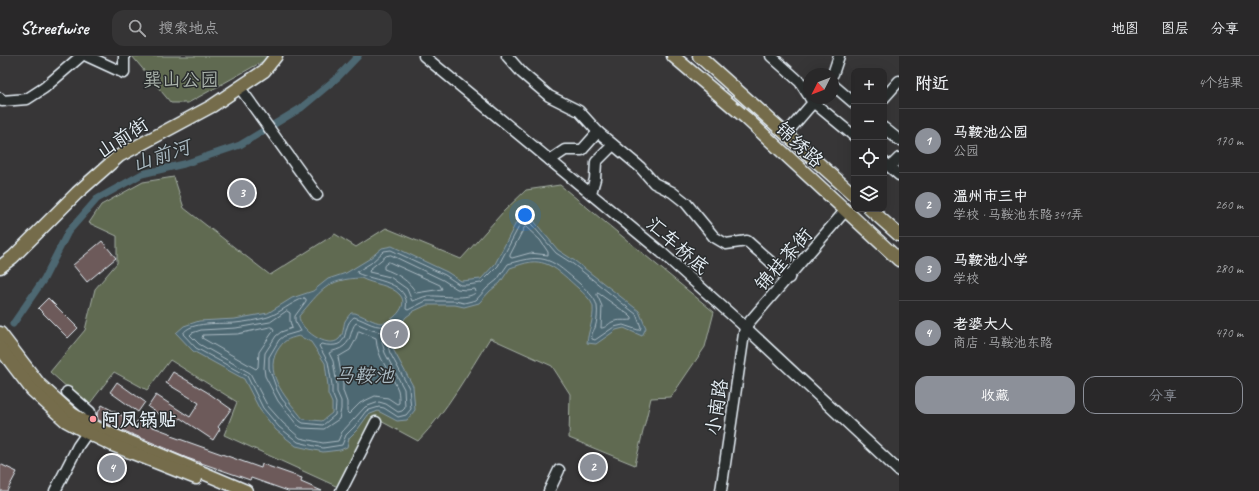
<!DOCTYPE html>
<html lang="zh">
<meta charset="utf-8">
<style>
:root{--surface:#292829;--page:#353435;--text:#f1f3f6;--muted:#a5a6a8;--line:#454446;--accent:#8c9099}
body{margin:0;font-family:Caveat,"LXGW WenKai TC",sans-serif;background:var(--page);color:var(--text)}
.controls{position:absolute;right:12px;top:12px;display:grid;overflow:hidden;border-radius:8px;box-shadow:0 4px 16px #0002}
.controls button{width:36px;height:36px;display:grid;place-items:center;padding:0;border:0;border-bottom:1px solid var(--line);background:var(--surface);color:var(--text);font:20px sans-serif}
.compass{position:absolute;left:803px;top:12px;width:36px;height:36px;border-radius:50%;background:var(--surface);box-shadow:0 4px 16px #0002;rotate:228deg}
.you{position:absolute;left:525px;top:159px;width:14px;height:14px;margin:-10px;border:3px solid #fff;border-radius:50%;background:#1a73e8;box-shadow:0 0 0 6px #1a73e833}
.badge{display:grid;place-items:center;width:26px;height:26px;border-radius:50%;background:var(--accent);color:#fff;font-size:13px;font-weight:700}
.pin{position:absolute;translate:-50% -50%;border:2px solid #fff;box-shadow:0 1px 4px #0006}
.list{margin:0;padding:0;list-style:none}
h2{display:flex;justify-content:space-between;align-items:center;height:52px;margin:0;padding:0 16px;font-size:17px}
h2 small{font-size:13px;font-weight:400;color:var(--muted)}
.list li{display:grid;grid-template-columns:26px 1fr auto;gap:12px;align-items:center;box-sizing:border-box;height:64px;padding:0 16px;border-top:1px solid var(--line)}
.list b{display:block;font-size:15px;white-space:nowrap}
.list p{margin:0;font-size:13px;white-space:nowrap;color:var(--muted)}
.list em{font-size:13px;font-style:normal;color:var(--muted)}
.actions{display:flex;gap:8px;padding:12px 16px}
.actions a{flex:1;padding:9px 0;border:1px solid var(--accent);border-radius:12px;text-align:center;font-size:14px;color:var(--accent)}
.actions .main{background:var(--accent);color:#fff}
.icon{flex:none;width:22px;height:22px;fill:none;stroke:currentColor;stroke-width:2;stroke-linecap:round;stroke-linejoin:round}
.map{position:relative;flex:none;width:899px;height:435px;overflow:hidden}
header{display:flex;align-items:center;gap:24px;box-sizing:border-box;height:56px;padding:0 20px;background:var(--surface);border-bottom:1px solid var(--line)}
header strong{font-size:19px}
nav{display:flex;gap:22px;margin-inline-start:auto;font-size:14px}
.search{width:280px;height:36px;background:var(--page);display:flex;align-items:center;gap:10px;box-sizing:border-box;padding:0 14px;border-radius:12px;color:var(--muted);font-size:15px}
main{display:flex}
aside{flex:1;background:var(--surface)}
.map>svg:first-child{display:block}
.green{fill:#616a51;stroke:#a4aea4}
.water{fill:#4d6772;stroke:#8b9ea8;fill-rule:evenodd}
.lines{fill:none;stroke-linecap:round;stroke-linejoin:round}
.shore{stroke:#aabac2;stroke-width:1}
.canal{stroke:#4d6772;stroke-width:7}
.building{fill:#6d5a5a;stroke:#e8f1f8}
.minor-casing{stroke:#e8f1f8;stroke-width:13}
.major-casing{stroke:#e8f1f8;stroke-width:15}
.minor{stroke:#2a2d2e;stroke-width:10}
.major{stroke:#746c4b;stroke-width:12}
.poi-dot{fill:#ff9aa2;stroke:#2a2d2e;stroke-width:1.5}
.labels{text-anchor:middle;stroke-width:3;stroke-linejoin:round;paint-order:stroke}
.park-label{font-size:19px;fill:#abb4ad;stroke:#2a2d2e}
.street-label{font-size:19px;fill:#e8f1f8;stroke:#2a2d2e}
.poi-label{font-size:19px;font-weight:bold;fill:#e8f1f8;stroke:#2a2d2e;text-anchor:start}
.water-label{font-size:20px;font-style:italic;fill:#aabac2;stroke:#2a2d2e}
</style>
<header>
<strong>Streetwise</strong>
<div class="search"><svg class="icon" aria-label="search" viewBox="0 0 24 24"><circle cx="10" cy="10" r="6"/><path d="M15 15l6 6"/></svg>搜索地点</div>
<nav><a>地图</a><a>图层</a><a>分享</a></nav>
</header>
<main>
<div class="map">
<svg width="899" height="435" viewBox="0 0 899 435">
<rect width="100%" height="100%" fill="#373637"/>
<filter id="ink" filterUnits="userSpaceOnUse"><feTurbulence type="fractalNoise" baseFrequency=".025" numOctaves="2"/><feDisplacementMap in="SourceGraphic" scale="8" xChannelSelector="R" yChannelSelector="G"/><feConvolveMatrix kernelMatrix="1 2 1 2 8 2 1 2 1" color-interpolation-filters="sRGB"/></filter>
<g filter="url(#ink)">
<g class="green">
<path d="M132 0H271L269 2 188 47H171Z"/>
<path d="M174 121 184 152 270 219 335 178 356 191 386 172 461 203 503 156 526 134 560 129 714 256 705 291 671 341 651 342 635 409 569 382 570 338 552 310 490 282C468 317 447 355 418 385L375 362 338 431 224 379 237 346 170 304 147 334 114 316 88 350 50 316 85 274 95 233 117 207V180L89 167 101 149 143 126Z"/>
</g>
<path class="water" d="M528 158 558 194 575 205 639 255 646 272 642 280 624 272 616 274 596 288 587 287C588 275 594 264 593 251 592 244 583 237 578 232 564 220 551 204 531 206 524 207 516 210 510 212L500 227 490 235 479 247 464 251 455 249H427L414 255 406 261 394 277 391 286 394 295 413 330 415 354 407 364 397 365 378 355 368 359 358 373 349 382 347 391 340 394 323 396 296 390 276 374 260 354 244 323 193 295 176 277 184 270 199 265 235 263 268 257 292 242 313 235 328 223 346 217 369 203 382 192 392 190 447 216 461 225 481 223 495 208 519 161ZM361 222C374 229 390 228 400 239 410 250 391 267 381 267 376 267 361 259 355 257H351C349 259 347 262 345 265 343 271 344 278 339 283 328 294 299 273 299 260 321 235 326 223 361 222ZM299 280 311 286 325 307 328 330V338L332 347V357L322 365 303 363C289 345 263 319 277 295 284 284 287 283 299 280Z"/>
<g class="lines">
<g class="shore">
<path d="M527 163 556 197 573 208 632 255 636 258 641 271 640 274H638L623 269 614 271 595 284 592 283C591 278 593 276 595 272 597 266 598 256 597 250 595 241 586 234 580 228 552 204 546 196 508 208L497 224 487 232 476 244 464 247 455 245H426L408 254 406 253C411 225 373 225 357 217L358 215 371 207 384 195 391 194 445 219 460 229H467L481 227 498 210 522 165Z"/>
<path d="M526 171 540 184 548 196V199L530 197 512 202 510 201V199L524 172Z"/>
<path d="M391 199 443 224 457 233 466 234 475 233 476 236C469 245 440 239 427 240 422 241 417 244 412 245L407 233 390 221 369 216 370 213 386 200Z"/>
<path d="M389 206 440 229 442 233 416 237C410 225 396 217 384 213V210Z"/>
<path d="M598 237 629 259 632 262V264C625 265 619 263 612 266 608 268 606 272 601 272L602 250 597 239Z"/>
<path d="M304 242 306 243V245L295 260V265L301 275 284 280 279 284 269 301V312L277 334 282 343 300 365 303 367 323 369 335 359 336 347 332 337V329L328 306 319 290 321 288C354 295 339 272 354 261 370 266 373 273 391 269L392 271 387 287 390 297 409 332 411 353 406 359 398 361 384 352 379 351 366 355 355 370 346 379 342 389 323 392 298 386 279 371 263 352 247 320 196 292 183 278C189 265 222 268 235 267 245 266 258 264 268 261 280 257 290 247 304 242Z"/>
<path d="M287 255 290 257V265L292 272 281 276 276 280 265 297 264 312 265 320 278 345 297 369 302 372 324 373 339 363 341 353V345L337 336V329L333 305 329 297C333 294 340 294 344 290 352 284 350 273 356 267L372 274 384 277 382 286 385 297 404 333 405 352 402 355 398 356 386 348 379 346 365 351 342 376 338 385 323 387 300 382 283 367 267 349 250 317 199 288 190 279 192 277 201 274 236 272 270 266Z"/>
<path d="M271 271 273 272 274 274 259 296 258 311 256 313 202 282 203 279 237 278Z"/>
<path d="M359 275 376 282C377 303 391 316 398 334 399 338 399 343 399 347L397 348 388 342 375 340 360 347 349 358 347 356V346L343 335V328L338 301 350 294 355 285Z"/>
</g>
<path class="canal" d="M13 268 44 223 68 176 97 143 142 118 184 108 240 89 301 52 338 21 358 0"/>
</g>
<g class="building">
<path d="M102 185 116 202 87 226 73 209Z"/>
<path d="M48 242 78 272 68 282 38 252Z"/>
<path d="M173 316 207 336 231 353 218 371 220 373 213 384 180 362 176 369 148 351 156 339 190 361 199 347 166 327Z"/>
<path d="M117 326 145 346 138 356 110 336Z"/>
<path d="M102 349 136 367 137 365 172 378 171 380 261 412 262 408 302 422 301 426 322 435H288L251 422 250 424 187 402 170 395V394L98 364 97 359Z"/>
<path d="M0 408 17 416 7 435H0Z"/>
</g>
<g class="lines">
<defs>
<g id="minor">
<path d="M87 0 124 17V0"/>
<path d="M424 0 661 196 745 271 899 415"/>
<path d="M507 0 522 17 549 40 579 55 598 76 640 111 654 127 672 136 686 147 714 181 726 188 747 185 789 222"/>
<path d="M771 0 800 26 809 40"/>
<path d="M833 18 839 0"/>
<path d="M833 29 854 47"/>
<path d="M240 32 317 139"/>
<path d="M0 42 2 45 27 43 44 32 81 0"/>
<path d="M810 42 813 46 854 80"/>
<path d="M884 42 899 25"/>
<path d="M884 72 899 84"/>
<path d="M786 78 817 42"/>
<path d="M550 104 565 94H582L598 76"/>
<path d="M884 106 899 119"/>
<path d="M890 111 899 102"/>
<path d="M591 137 595 123 596 106 613 89"/>
<path d="M55 435 78 390 92 370 90 356 67 336"/>
<path d="M341 435 376 366"/>
<path d="M549 435 559 414"/>
<path d="M721 435 745 271 845 155"/>
</g>
<g id="major">
<path d="M673 0 746 62 899 204"/>
<path d="M699 0 854 139"/>
<path d="M870 153 899 179"/>
<path d="M0 211 13 201 77 137 119 100 212 50 264 15 276 0"/>
<path d="M0 277 39 328 72 358 92 370 246 435"/>
<path d="M0 292 32 334 66 365 88 377 115 390 196 422"/>
</g>
</defs>
<use href="#minor" class="minor-casing"/>
<use href="#major" class="major-casing"/>
<use href="#minor" class="minor"/>
<use href="#major" class="major"/>
</g>
</g>
<circle class="poi-dot" cx="93" cy="363" r="4"/>
<g class="labels">
<g class="park-label">
<text x="181" y="30">巽山公园</text>
</g>
<g class="street-label">
<text transform="translate(122 81) rotate(-33)" y="7">山前街</text>
<text transform="translate(800 88) rotate(43)" y="7">锦绣路</text>
<text transform="translate(678 189) rotate(41)" y="7">汇车桥底</text>
<text transform="translate(783 203) rotate(-49)" y="7">锦桂茶街</text>
<text transform="translate(716 351) rotate(-81)" y="7">小南路</text>
</g>
<g class="poi-label">
<text x="101" y="370">阿凤锅贴</text>
</g>
<g class="water-label">
<text transform="translate(161 99) rotate(-18)" y="7">山前河</text>
<text x="364" y="326">马鞍池</text>
</g>
</g>
</svg>
<div class="controls">
<button>+</button>
<button>−</button>
<button><svg class="icon" aria-label="locate" viewBox="0 0 24 24"><circle cx="12" cy="12" r="6"/><path d="M12 2v4M12 18v4M2 12h4M18 12h4"/></svg></button>
<button><svg class="icon" aria-label="layers" viewBox="0 0 24 24"><path d="M12 4l9 5-9 5-9-5zM3 14l9 5 9-5"/></svg></button>
</div>
<svg class="compass" viewBox="-18 -18 36 36"><path d="M0-13l5 13h-10z" fill="#e53935"/><path d="M0 13l5-13h-10z" fill="#a5a6a8"/></svg>
<div class="you"></div>
<div class="pin badge" style="left:395px;top:278px">1</div>
<div class="pin badge" style="left:593px;top:411px">2</div>
<div class="pin badge" style="left:242px;top:137px">3</div>
<div class="pin badge" style="left:112px;top:412px">4</div>
</div>
<aside>
<h2>附近<small>4个结果</small></h2>
<ul class="list">
<li><span class="badge">1</span><div><b>马鞍池公园</b><p>公园</p></div><em>170 m</em></li>
<li><span class="badge">2</span><div><b>温州市三中</b><p>学校 · 马鞍池东路341弄</p></div><em>260 m</em></li>
<li><span class="badge">3</span><div><b>马鞍池小学</b><p>学校</p></div><em>280 m</em></li>
<li><span class="badge">4</span><div><b>老婆大人</b><p>商店 · 马鞍池东路</p></div><em>470 m</em></li>
</ul>
<div class="actions"><a class="main">收藏</a><a>分享</a></div>
</aside>
</main>
